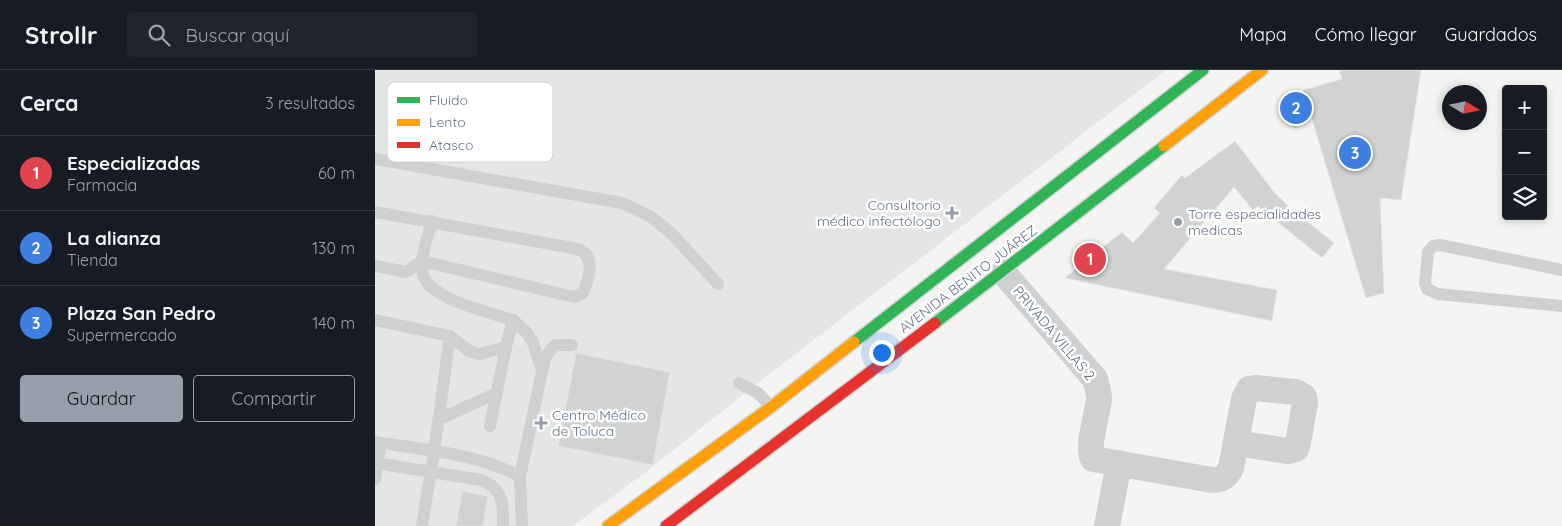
<!DOCTYPE html>
<html lang="es">
<meta charset="utf-8">
<style>
:root{--surface:#171b24;--page:#20242c;--text:#f1f3f6;--muted:#9ea1a6;--line:#363941;--accent:#949fab}
body{margin:0;font-family:Quicksand,sans-serif;background:var(--page);color:var(--text)}
.controls{position:absolute;right:15px;top:15px;display:grid;overflow:hidden;border-radius:5px;box-shadow:0 2px 8px #0003}
.controls button{width:45px;height:45px;display:grid;place-items:center;padding:0;border:0;border-bottom:1px solid var(--line);background:var(--surface);color:var(--text);font:25px sans-serif}
.compass{position:absolute;left:1067px;top:15px;width:45px;height:45px;border-radius:50%;background:var(--surface);box-shadow:0 2px 8px #0003;rotate:100deg}
.you{position:absolute;left:506px;top:282px;width:18px;height:18px;margin:-12px;border:4px solid #fff;border-radius:50%;background:#1a73e8;box-shadow:0 0 0 8px #1a73e833}
.badge{display:grid;place-items:center;width:32px;height:32px;border-radius:50%;background:var(--accent);color:#fff;font-size:16px;font-weight:700}
.pin{position:absolute;translate:-50% -50%;border:2px solid #fff;box-shadow:0 1px 5px #0006}
.list{margin:0;padding:0;list-style:none}
h2{display:flex;justify-content:space-between;align-items:center;height:65px;margin:0;padding:0 20px;font-size:21px}
h2 small{font-size:16px;font-weight:400;color:var(--muted)}
.list li{display:grid;grid-template-columns:32px 1fr auto;gap:15px;align-items:center;box-sizing:border-box;height:75px;padding:0 20px;border-top:1px solid var(--line)}
.list b{display:block;font-size:19px;white-space:nowrap}
.list p{margin:0;font-size:16px;white-space:nowrap;color:var(--muted)}
.list em{font-size:16px;font-style:normal;color:var(--muted)}
.actions{display:flex;gap:10px;padding:15px 20px}
.actions a{flex:1;padding:11px 0;border:1px solid var(--accent);border-radius:5px;text-align:center;font-size:18px;color:var(--accent)}
.actions .main{background:var(--accent);color:#111}
.icon{flex:none;width:28px;height:28px;fill:none;stroke:currentColor;stroke-width:2;stroke-linecap:round;stroke-linejoin:round}
.map{position:relative;flex:none;width:1187px;height:456px;overflow:hidden}
header{display:flex;align-items:center;gap:30px;box-sizing:border-box;height:70px;padding:0 25px;background:var(--surface);border-bottom:1px solid var(--line)}
header strong{font-size:24px}
nav{display:flex;gap:28px;margin-inline-start:auto;font-size:18px}
.search{width:350px;height:45px;background:var(--page);display:flex;align-items:center;gap:12px;box-sizing:border-box;padding:0 18px;border-radius:5px;color:var(--muted);font-size:19px}
main{display:flex}
aside{flex:1;background:var(--surface)}
.map>svg:first-child{display:block}
.built{fill:#e4e6e5}
.building{fill:#d1d3d3;stroke:#e4e4e2}
.lines{fill:none;stroke-linecap:round;stroke-linejoin:round}
.fast-casing{stroke:#d0d2d3;stroke-width:14}
.slow-casing{stroke:#d0d2d3;stroke-width:14}
.jam-casing{stroke:#d0d2d3;stroke-width:14}
.lane{stroke:#cfd0d1;stroke-width:12}
.street{stroke:#cfd0d1;stroke-width:26}
.fast{stroke:#30b455;stroke-width:11}
.slow{stroke:#ff9f0a;stroke-width:11}
.jam{stroke:#e5322d;stroke-width:11}
.poi-dot{fill:#949fab;stroke:#fff;stroke-width:2}
.labels{text-anchor:middle;stroke-width:5;stroke-linejoin:round;paint-order:stroke}
.poi-label{font-size:14px;fill:#617185;stroke:#fff;text-anchor:start}
.street-label{font-size:14px;fill:#617185;stroke:#fff}
.key{fill:#fff;stroke:#d0d4da;stroke-width:1}
.key-label{font-size:14px;fill:#617185}
</style>
<header>
<strong>Strollr</strong>
<div class="search"><svg class="icon" aria-label="search" viewBox="0 0 24 24"><circle cx="10" cy="10" r="6"/><path d="M15 15l6 6"/></svg>Buscar aquí</div>
<nav><a>Mapa</a><a>Cómo llegar</a><a>Guardados</a></nav>
</header>
<main>
<aside>
<h2>Cerca<small>3 resultados</small></h2>
<ul class="list">
<li><span class="badge" style="background:#e0444e">1</span><div><b>Especializadas</b><p>Farmacia</p></div><em>60 m</em></li>
<li><span class="badge" style="background:#3f7fe0">2</span><div><b>La alianza</b><p>Tienda</p></div><em>130 m</em></li>
<li><span class="badge" style="background:#3f7fe0">3</span><div><b>Plaza San Pedro</b><p>Supermercado</p></div><em>140 m</em></li>
</ul>
<div class="actions"><a class="main">Guardar</a><a>Compartir</a></div>
</aside>
<div class="map">
<svg width="1187" height="456" viewBox="0 0 1187 456">
<rect width="100%" height="100%" fill="#f4f5f2"/>
<path class="built" d="M0 0H791L389 308 276 398 198 456H0Z"/>
<g class="building">
<path d="M964 0H1046L1026 130 1005 128 1009 223 991 228 936 46 920 58 904 37 929 20 967 9Z"/>
<path d="M860 71 899 122 913 136 959 173 947 188 883 136 878 140 859 117 789 199 902 220 897 251 690 208 747 162 758 173 785 143 779 138 807 105 810 108Z"/>
<path d="M201 283 295 302 278 395 183 376Z"/>
<path d="M87 421 113 426 108 456H81Z"/>
</g>
<g class="lines">
<defs>
<g id="fast">
<path d="M560 253 789 76"/>
<path d="M479 272 828 0"/>
</g>
<g id="slow">
<path d="M789 76 887 0"/>
<path d="M233 456 396 337 479 272"/>
</g>
<path id="jam" d="M291 456 560 253"/>
</defs>
<use href="#fast" class="fast-casing"/>
<use href="#slow" class="slow-casing"/>
<use href="#jam" class="jam-casing"/>
<g class="lane">
<path d="M0 89 247 133 275 146 296 163 343 214"/>
<path d="M0 142 203 179C221 185 214 209 208 223L199 227 47 191 31 202 0 196"/>
<path d="M57 151C53 167 44 188 48 204 53 229 117 243 138 250L131 277 115 356"/>
<path d="M1187 200 1065 175 1058 176 1053 182 1050 213 1052 219 1063 224 1187 236"/>
<path d="M0 250 75 266 94 281 104 284 131 277"/>
<path d="M138 250 153 264 158 273 167 301"/>
<path d="M364 313 383 323 396 337"/>
<path d="M64 349 122 323"/>
<path d="M0 372C45 379 106 384 145 407L147 456"/>
<path d="M0 393 106 410C128 418 129 435 128 456"/>
<path d="M145 407 167 301 171 286 180 275H197"/>
<path d="M0 409 6 373"/>
<path d="M47 456 59 382 75 266"/>
</g>
<g class="street">
<path d="M628 202 720 309C722 316 724 322 724 329 723 343 711 378 718 389L837 410C847 410 851 407 856 398L869 329 874 319 880 318 921 322 929 327 930 333 923 373 921 379 912 381 862 373"/>
<path d="M732 456 744 393"/>
</g>
<use href="#fast" class="fast"/>
<use href="#slow" class="slow"/>
<use href="#jam" class="jam"/>
</g>
<g class="poi-dot">
<path d="M574.5 135.5h5v5h5v5h-5v5h-5v-5h-5v-5h5z"/>
<circle cx="803" cy="152" r="5"/>
<path d="M163.5 345.5h5v5h5v5h-5v5h-5v-5h-5v-5h5z"/>
</g>
<g class="labels">
<g class="poi-label">
<text x="566" y="140" text-anchor="end">Consultorio<tspan x="566" dy="16">médico infectólogo</tspan></text>
<text x="813" y="149">Torre especialidades<tspan x="813" dy="16">medicas</tspan></text>
<text x="177" y="350">Centro Médico<tspan x="177" dy="16">de Toluca</tspan></text>
</g>
<g class="street-label">
<text transform="translate(593 209) rotate(-37)" y="5">AVENIDA BENITO JUÁREZ</text>
<text transform="translate(679 263) rotate(50)" y="5">PRIVADA VILLAS 2</text>
</g>
</g>
<rect x="12" y="12" width="166" height="80" rx="8" class="key"/>
<rect x="22" y="27" width="23" height="6" fill="#30b455"/>
<rect x="22" y="49" width="23" height="7" fill="#ff9f0a"/>
<rect x="22" y="72" width="23" height="6" fill="#e5322d"/>
<g class="key-label">
<text x="54" y="35">Fluido</text>
<text x="54" y="57">Lento</text>
<text x="54" y="80">Atasco</text>
</g>
</svg>
<div class="controls">
<button>+</button>
<button>−</button>
<button><svg class="icon" aria-label="layers" viewBox="0 0 24 24"><path d="M12 4l9 5-9 5-9-5zM3 14l9 5 9-5"/></svg></button>
</div>
<svg class="compass" viewBox="-18 -18 36 36"><path d="M0-13l5 13h-10z" fill="#e53935"/><path d="M0 13l5-13h-10z" fill="#9ea1a6"/></svg>
<div class="you"></div>
<div class="pin badge" style="left:715px;top:189px;background:#e0444e">1</div>
<div class="pin badge" style="left:921px;top:38px;background:#3f7fe0">2</div>
<div class="pin badge" style="left:980px;top:83px;background:#3f7fe0">3</div>
</div>
</main>
